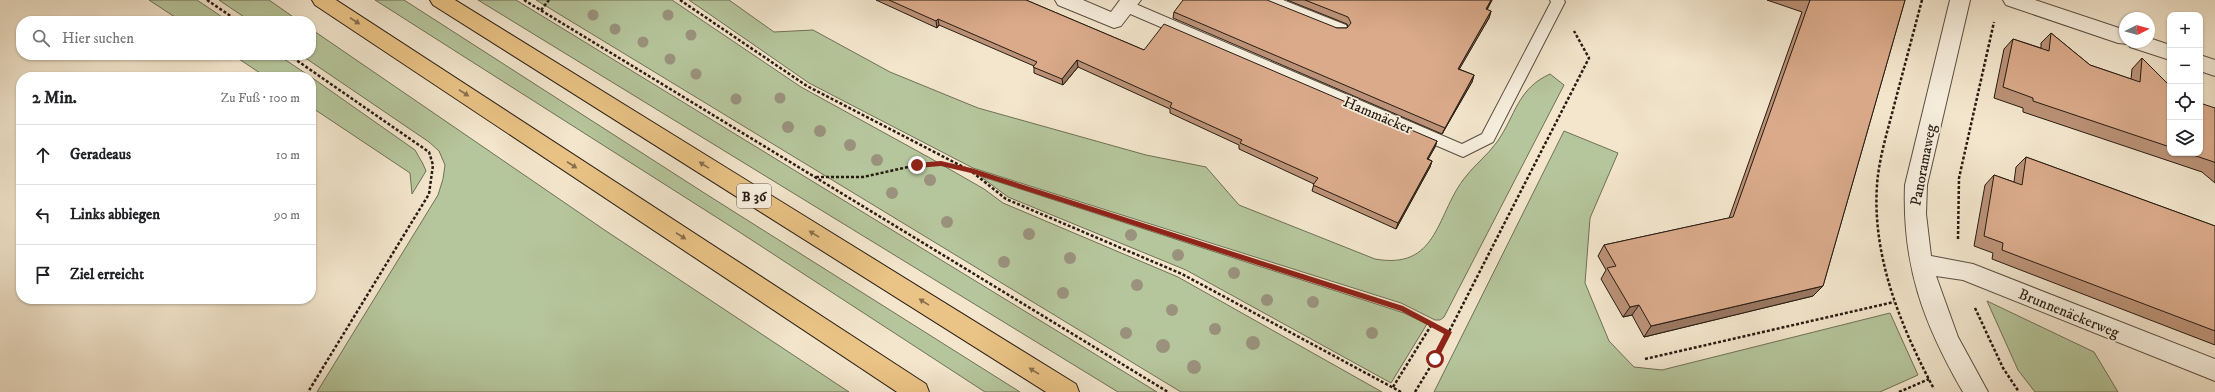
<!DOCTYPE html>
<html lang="de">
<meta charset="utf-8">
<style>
:root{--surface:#fff;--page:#f6f6f6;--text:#202124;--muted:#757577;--line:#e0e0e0}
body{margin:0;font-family:"IM FELL DW Pica",serif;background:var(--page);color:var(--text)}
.controls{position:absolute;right:12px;top:12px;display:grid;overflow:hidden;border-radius:8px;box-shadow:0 1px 3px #0004}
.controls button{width:36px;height:36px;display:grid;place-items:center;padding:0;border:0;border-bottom:1px solid var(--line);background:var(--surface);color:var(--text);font:20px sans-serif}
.compass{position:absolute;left:2119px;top:12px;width:36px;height:36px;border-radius:50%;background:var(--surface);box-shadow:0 1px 3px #0004;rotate:85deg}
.stop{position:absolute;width:12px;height:12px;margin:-9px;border:3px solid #8f2418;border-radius:50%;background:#fff}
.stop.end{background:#8f2418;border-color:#fff;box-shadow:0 1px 4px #0008}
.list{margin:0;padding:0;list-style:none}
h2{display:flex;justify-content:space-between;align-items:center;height:52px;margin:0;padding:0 16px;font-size:17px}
h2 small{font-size:13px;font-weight:400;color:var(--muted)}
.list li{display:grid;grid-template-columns:26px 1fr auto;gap:12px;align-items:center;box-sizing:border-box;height:60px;padding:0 16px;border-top:1px solid var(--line)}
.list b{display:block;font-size:15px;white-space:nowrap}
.list em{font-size:13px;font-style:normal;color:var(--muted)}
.icon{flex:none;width:22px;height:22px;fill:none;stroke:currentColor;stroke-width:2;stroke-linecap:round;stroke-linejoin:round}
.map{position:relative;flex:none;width:2215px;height:392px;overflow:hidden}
.search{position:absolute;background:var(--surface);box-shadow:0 1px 3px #0004;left:16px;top:16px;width:300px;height:44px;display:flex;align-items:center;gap:10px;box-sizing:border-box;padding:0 14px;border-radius:16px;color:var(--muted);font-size:15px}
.panel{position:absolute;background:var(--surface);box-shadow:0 1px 3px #0004;left:16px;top:72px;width:300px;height:232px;border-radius:16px}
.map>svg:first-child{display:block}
.green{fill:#b6c69c;stroke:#6e7057}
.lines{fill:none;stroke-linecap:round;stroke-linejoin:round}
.lane-casing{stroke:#5a4e41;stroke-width:2}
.street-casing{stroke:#5a4e41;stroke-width:2}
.highway-casing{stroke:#271b12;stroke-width:2}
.path{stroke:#271b12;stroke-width:2.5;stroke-dasharray:3 2;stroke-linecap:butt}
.lane{fill:#f7efde;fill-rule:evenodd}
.street{fill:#f7efde;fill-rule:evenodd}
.highway{fill:#eac386;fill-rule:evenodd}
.tree{fill:#9a927d}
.wall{fill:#bb9277;stroke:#271b12}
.shaded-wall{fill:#997761;stroke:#271b12}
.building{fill:#daaa8a;stroke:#271b12}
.oneway{fill:#886f4c}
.route{fill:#8f2418}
.labels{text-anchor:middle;stroke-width:3.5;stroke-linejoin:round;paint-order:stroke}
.shield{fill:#f7efde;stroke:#655b4f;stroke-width:1}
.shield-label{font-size:14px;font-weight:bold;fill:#271b12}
.street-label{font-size:15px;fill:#271b12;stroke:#f7efde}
</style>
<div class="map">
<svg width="2215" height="392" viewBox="0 0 2215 392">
<rect width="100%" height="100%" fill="#f3e6cd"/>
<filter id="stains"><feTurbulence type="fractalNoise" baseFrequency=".005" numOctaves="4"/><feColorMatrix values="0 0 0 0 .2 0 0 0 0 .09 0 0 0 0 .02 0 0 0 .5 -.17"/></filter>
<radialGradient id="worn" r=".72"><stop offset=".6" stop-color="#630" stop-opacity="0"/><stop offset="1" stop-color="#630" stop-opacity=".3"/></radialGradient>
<g class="green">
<path d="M149 0H197L228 21H181Z"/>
<path d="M219 0H269L299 21H250Z"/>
<path d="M375 0H404L709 196 1020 392H985L727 224Z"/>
<path d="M478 0H516L1157 392H1118Z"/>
<path d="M536 0H672L801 87 930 158 984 189 1003 203 1178 277 1382 392H1181Z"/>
<path d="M689 0H729L774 32 813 30 890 72 978 108 1146 155 1206 167 1239 205 1375 259C1437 270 1436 217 1463 180 1473 166 1487 156 1497 142 1516 115 1517 89 1550 74L1564 85 1444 317 1440 320H1435L1401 303 973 168 809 83Z"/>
<path d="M311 29 606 231 849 392H317L438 195 443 179 445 165 439 151 429 142 301 55H311Z"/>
<path d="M233 55H278L311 77H266Z"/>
<path d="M311 77 415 150 423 164 426 171 412 194 410 173 311 107Z"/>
<path d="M1564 131 1618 153 1590 218 1585 283 1609 341 1634 367 1662 370 1890 313 1918 375 1880 392H1434Z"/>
<path d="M980 176 1404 313 1427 324 1391 383 1186 270 1008 197Z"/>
<path d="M1987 301 2094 352 2118 392H2035L2018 370Z"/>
</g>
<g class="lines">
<defs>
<g id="lane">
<path d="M1262 0H1283L1346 25 1348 29 1346 33H1336L1264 4Z"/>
<path d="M1550 0H1564L1565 2 1493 142 1463 157 1121 10 1119 6 1121 2H1131L1462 144 1482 134 1551 2Z"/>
</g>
<g id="street">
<path d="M1055 0H1083L1111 12 1120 0H1141L1121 26 1114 28 1058 5Z"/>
<path d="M1950 0H1970L1927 185 1926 214 1931 256 1973 264 2215 359V381L1963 280 1936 276 1958 337 1988 392H1963C1923 323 1902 265 1905 185Z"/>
<path d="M2003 0H2035L2125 30V42H2149V38L2170 45V60L2130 47 2128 44 2118 43 2006 5Z"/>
<path d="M2200 55 2215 60V76L2200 71Z"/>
</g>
<g id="highway">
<path d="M312 0H336L926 384 929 392H897L315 5Z"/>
<path d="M430 0H455L1076 384 1079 392H1046L433 5Z"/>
</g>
</defs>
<use href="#lane" class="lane-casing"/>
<use href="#street" class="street-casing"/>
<use href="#highway" class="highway-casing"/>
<g class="path">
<path d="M207 0 238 21"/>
<path d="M524 0 1168 392"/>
<path d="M680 0 807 86 971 171 1006 199 1182 274 1401 392"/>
<path d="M1922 0C1913 34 1904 68 1895 102 1888 130 1879 157 1877 185 1872 257 1901 327 1934 389"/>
<path d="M541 10 549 0"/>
<path d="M289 55 429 152 433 165 429 194 308 392"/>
<path d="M974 172 1403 309 1448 332"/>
<path d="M816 177H863L917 165 941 163 965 169"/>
<path d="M1958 239 1959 178 1994 22"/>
<path d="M1975 308 2003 368 2019 392"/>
<path d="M1645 359 1894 302"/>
<path d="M1393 387 1432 324"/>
<path d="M1415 392 1435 359 1589 58 1574 31"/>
<path d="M1899 392 1929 379"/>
</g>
<use href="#lane" class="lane"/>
<use href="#street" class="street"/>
<use href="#highway" class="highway"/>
</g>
<g class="tree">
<circle cx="593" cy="15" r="5.5"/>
<circle cx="668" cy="15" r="5.5"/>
<circle cx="615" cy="29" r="5.5"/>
<circle cx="691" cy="35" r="5.5"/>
<circle cx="643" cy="42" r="5.5"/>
<circle cx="670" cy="59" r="5.5"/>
<circle cx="696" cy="74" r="5.5"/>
<circle cx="780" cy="98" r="5.5"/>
<circle cx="736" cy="99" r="5.5"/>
<circle cx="788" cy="127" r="6"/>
<circle cx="820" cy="131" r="6"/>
<circle cx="850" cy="145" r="6"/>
<circle cx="877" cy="160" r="6"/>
<circle cx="930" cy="180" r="6"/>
<circle cx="892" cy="193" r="6"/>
<circle cx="947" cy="222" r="6"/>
<circle cx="1029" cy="234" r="6"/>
<circle cx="1131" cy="235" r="6"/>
<circle cx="1178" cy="255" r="6"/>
<circle cx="1070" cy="258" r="6"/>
<circle cx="1004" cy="262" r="6"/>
<circle cx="1234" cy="273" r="6"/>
<circle cx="1137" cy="285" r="6"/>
<circle cx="1063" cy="293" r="6"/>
<circle cx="1267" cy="300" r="6"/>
<circle cx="1313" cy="302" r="6"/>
<circle cx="1172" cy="310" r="6"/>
<circle cx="1215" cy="329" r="6"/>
<circle cx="1126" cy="333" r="6"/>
<circle cx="1372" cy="333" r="6"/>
<circle cx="1253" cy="343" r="7"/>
<circle cx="1163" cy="346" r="7"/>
<circle cx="1194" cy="367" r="7"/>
</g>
<g class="wall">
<path d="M876 0H1026L1144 50 1437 141 1435 147 1428 159 1432 161 1430 167 1396 229 1312 191 1314 184 1239 149V145L1170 113V109L1078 67 1063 85 1034 73V66L939 25 937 28Z"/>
<path d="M1287 0H1492L1487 10 1491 11 1489 18 1459 69 1474 75 1472 82 1442 134 1173 18 1174 12 1337 28H1347L1348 27 1347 24Z"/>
<path d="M1767 0H1905L1823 286 1813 296 1644 337 1632 315 1623 317 1601 279 1606 270 1598 256 1604 245 1729 218 1802 12Z"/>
<path d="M2051 33 2090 65 2131 79 2132 69 2142 58 2170 86V153H2200L2215 108V183L2202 172 2023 112V108L1994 98 2004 49 2013 39 2041 48V43Z"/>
<path d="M2026 157 2215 226V345L1992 259 1993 253 1974 246 1985 185 1994 175 2014 182 2016 167Z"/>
</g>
<g class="shaded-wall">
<path d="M1491 0H1492L1483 16 1486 9Z"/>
<path d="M1491 11 1489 18 1456 75 1458 69Z"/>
<path d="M938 19 939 25 937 28 936 21Z"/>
<path d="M1077 60 1078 67 1063 85 1062 79Z"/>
<path d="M1474 75 1472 82 1442 134 1445 128Z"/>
<path d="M1437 141 1435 147 1425 165 1427 159Z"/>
<path d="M1432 161 1430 167 1396 229 1398 223Z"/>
<path d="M1823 286 1813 296 1644 337 1651 326Z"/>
<path d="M1639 305 1632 315 1623 317 1630 307Z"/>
</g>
<g class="building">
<path d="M889 0H1026L1144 50 1164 24 1437 141 1427 159 1432 161 1398 223 1313 185 1318 178 1240 143 1242 140 1170 107 1172 103 1077 60 1062 79 1033 67 1037 62 938 19 936 21Z"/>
<path d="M1183 0H1267L1337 28H1347L1351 23 1348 17 1305 0H1491L1486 9 1491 11 1458 69 1474 75 1445 128 1174 12Z"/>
<path d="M1809 0H1905L1823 286 1651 326 1639 305 1630 307 1607 268 1616 266 1604 245 1733 217 1810 0Z"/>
<path d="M2051 33 2090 65 2140 82 2142 58 2170 86V147L2033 101V98L2003 87 2013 39 2049 51Z"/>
<path d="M2200 103 2215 108V163L2214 162 2187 153H2200Z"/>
<path d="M2026 157 2215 226V331L2002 250 2003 243 1984 236 1994 175 2022 185Z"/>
</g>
<defs><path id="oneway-solid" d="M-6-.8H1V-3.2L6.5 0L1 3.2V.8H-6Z"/></defs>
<g class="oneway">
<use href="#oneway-solid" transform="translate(355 21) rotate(33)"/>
<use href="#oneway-solid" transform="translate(464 93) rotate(33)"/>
<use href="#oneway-solid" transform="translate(572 165) rotate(33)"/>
<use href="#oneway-solid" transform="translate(704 165) rotate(-148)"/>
<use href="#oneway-solid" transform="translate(814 234) rotate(-148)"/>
<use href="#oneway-solid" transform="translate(681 236) rotate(33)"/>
<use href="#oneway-solid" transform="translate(924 302) rotate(-148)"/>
<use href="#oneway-solid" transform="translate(1034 371) rotate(-148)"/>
</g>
<path class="route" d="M941 161 971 168 1403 306 1452 332 1437 361 1435 362 1431 359 1444 334 1401 311 971 173 941 166 917 168 914 165 917 163Z"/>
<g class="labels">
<rect class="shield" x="737" y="184" width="34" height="24" rx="3"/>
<g class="shield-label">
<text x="754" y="201">B 36</text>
</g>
<g class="street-label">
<text transform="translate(1378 115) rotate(23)" y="5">Hammäcker</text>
<text transform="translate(1923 165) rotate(-79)" y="5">Panoramaweg</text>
<text transform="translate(2069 313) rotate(22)" y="5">Brunnenäckerweg</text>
</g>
</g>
<rect width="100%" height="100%" filter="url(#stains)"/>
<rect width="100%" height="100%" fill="url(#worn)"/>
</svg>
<div class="controls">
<button>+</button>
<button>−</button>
<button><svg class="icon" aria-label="locate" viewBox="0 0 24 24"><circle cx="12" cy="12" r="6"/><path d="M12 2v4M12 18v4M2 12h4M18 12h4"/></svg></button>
<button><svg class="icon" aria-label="layers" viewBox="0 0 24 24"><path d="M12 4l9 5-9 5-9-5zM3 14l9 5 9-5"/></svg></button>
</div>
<svg class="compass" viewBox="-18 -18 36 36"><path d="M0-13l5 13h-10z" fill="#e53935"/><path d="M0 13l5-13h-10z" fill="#757577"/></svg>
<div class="stop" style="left:1435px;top:359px"></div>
<div class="stop end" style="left:917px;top:165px"></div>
<div class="search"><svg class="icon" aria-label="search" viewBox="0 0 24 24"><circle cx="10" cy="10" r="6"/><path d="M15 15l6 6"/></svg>Hier suchen</div>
<section class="panel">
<h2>2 Min.<small>Zu Fuß · 100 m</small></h2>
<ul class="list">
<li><svg class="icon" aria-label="ahead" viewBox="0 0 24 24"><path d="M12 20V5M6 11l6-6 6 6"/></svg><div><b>Geradeaus</b></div><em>10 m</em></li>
<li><svg class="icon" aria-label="left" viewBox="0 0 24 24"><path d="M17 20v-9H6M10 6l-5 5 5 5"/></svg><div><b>Links abbiegen</b></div><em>90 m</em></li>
<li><svg class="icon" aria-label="arrive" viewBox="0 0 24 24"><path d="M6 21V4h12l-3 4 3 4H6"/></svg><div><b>Ziel erreicht</b></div></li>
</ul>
</section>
</div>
